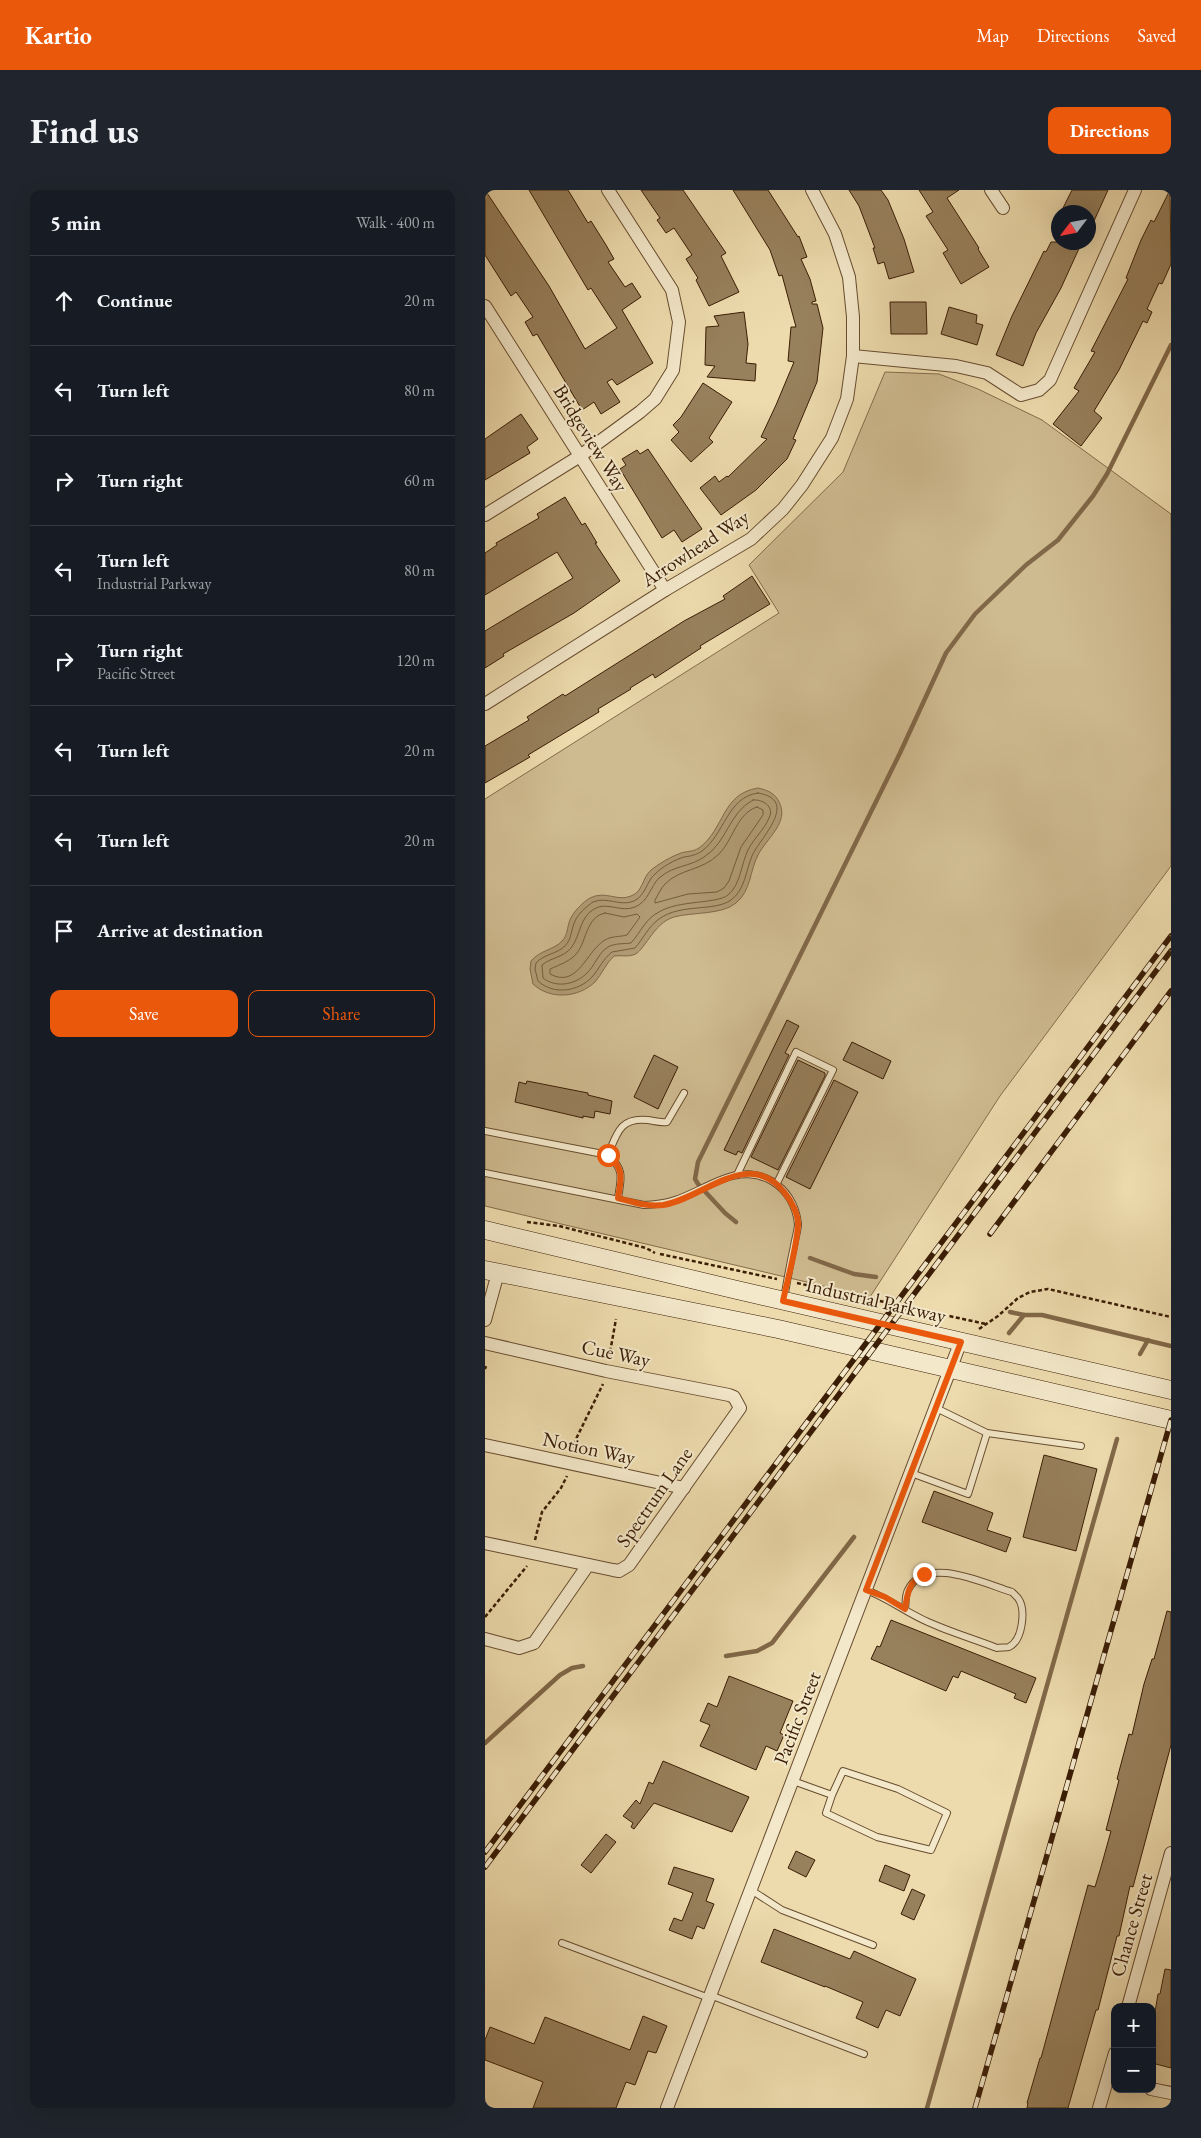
<!DOCTYPE html>
<meta charset="utf-8">
<style>
:root{--surface:#171b24;--page:#20242c;--text:#f1f3f6;--muted:#9ea1a6;--line:#363941;--accent:#ea580c}
body{margin:0;font-family:"EB Garamond",serif;background:var(--page);color:var(--text)}
.controls{position:absolute;right:15px;bottom:15px;display:grid;overflow:hidden;border-radius:10px;box-shadow:0 5px 20px #0002}
.controls button{width:45px;height:45px;display:grid;place-items:center;padding:0;border:0;border-bottom:1px solid var(--line);background:var(--surface);color:var(--text);font:25px sans-serif}
.compass{position:absolute;left:566px;top:15px;width:45px;height:45px;border-radius:50%;background:var(--surface);box-shadow:0 5px 20px #0002;rotate:238deg}
.stop{position:absolute;width:15px;height:15px;margin:-11px;border:4px solid #ea580c;border-radius:50%;background:#fff}
.stop.end{background:#ea580c;border-color:#fff;box-shadow:0 1px 5px #0008}
.list{margin:0;padding:0;list-style:none}
h2{display:flex;justify-content:space-between;align-items:center;height:65px;margin:0;padding:0 20px;font-size:21px}
h2 small{font-size:16px;font-weight:400;color:var(--muted)}
.list li{display:grid;grid-template-columns:32px 1fr auto;gap:15px;align-items:center;box-sizing:border-box;height:90px;padding:0 20px;border-top:1px solid var(--line)}
.list b{display:block;font-size:19px;white-space:nowrap}
.list p{margin:0;font-size:16px;white-space:nowrap;color:var(--muted)}
.list em{font-size:16px;font-style:normal;color:var(--muted)}
.actions{display:flex;gap:10px;padding:15px 20px}
.actions a{flex:1;padding:11px 0;border:1px solid var(--accent);border-radius:10px;text-align:center;font-size:18px;color:var(--accent)}
.actions .main{background:var(--accent);color:#fff}
.icon{flex:none;width:28px;height:28px;fill:none;stroke:currentColor;stroke-width:2;stroke-linecap:round;stroke-linejoin:round}
.map{position:relative;flex:none;width:686px;height:1918px;overflow:hidden;border-radius:10px}
header{display:flex;align-items:center;gap:30px;box-sizing:border-box;height:70px;padding:0 25px;background:var(--accent);color:#fff}
header strong{font-size:24px}
nav{display:flex;gap:28px;margin-inline-start:auto;font-size:18px}
.intro{display:flex;align-items:center;justify-content:space-between;box-sizing:border-box;height:120px;padding:0 30px}
h1{margin:0;font-size:35px}
.button{padding:12px 22px;border-radius:10px;background:var(--accent);color:#fff;font-size:18px;font-weight:700}
main{display:flex;gap:30px;padding:0 30px}
aside{flex:1;background:var(--surface);border-radius:10px;box-shadow:0 5px 20px #0002}
.map>svg:first-child{display:block}
.green{fill:#cfbb90;stroke:#846c4a}
.water{fill:#b09a74;stroke:#816848}
.lines{fill:none;stroke-linecap:round;stroke-linejoin:round}
.shore{stroke:#755c3c;stroke-width:1}
.stream{stroke:#816848;stroke-width:4.5}
.building{fill:#97805c;stroke:#3a1d05}
.lane-casing{stroke:#674c2f;stroke-width:8}
.street-casing{stroke:#674c2f;stroke-width:14}
.secondary-casing{stroke:#3a1d05;stroke-width:19}
.path{stroke:#3a1d05;stroke-width:2.5;stroke-dasharray:4 2.5;stroke-linecap:butt}
.lane{stroke:#f3e8ca;stroke-width:6}
.street{stroke:#f3e8ca;stroke-width:12}
.secondary{stroke:#f3e8ca;stroke-width:18}
.rail-casing{stroke:#3a1d05;stroke-width:5.5}
.rail{stroke:#f3e8ca;stroke-width:4;stroke-dasharray:11;stroke-linecap:butt}
.route{stroke:#ea580c;stroke-width:6}
.labels{text-anchor:middle;stroke-width:4;stroke-linejoin:round;paint-order:stroke}
.street-label{font-size:20px;fill:#3a1d05;stroke:#f3e8ca}
</style>
<header>
<strong>Kartio</strong>
<nav><a>Map</a><a>Directions</a><a>Saved</a></nav>
</header>
<div class="intro"><h1>Find us</h1><a class="button">Directions</a></div>
<main>
<aside>
<h2>5 min<small>Walk · 400 m</small></h2>
<ul class="list">
<li><svg class="icon" aria-label="ahead" viewBox="0 0 24 24"><path d="M12 20V5M6 11l6-6 6 6"/></svg><div><b>Continue</b></div><em>20 m</em></li>
<li><svg class="icon" aria-label="left" viewBox="0 0 24 24"><path d="M17 20v-9H6M10 6l-5 5 5 5"/></svg><div><b>Turn left</b></div><em>80 m</em></li>
<li><svg class="icon" aria-label="right" viewBox="0 0 24 24"><path d="M7 20v-9h11M14 6l5 5-5 5"/></svg><div><b>Turn right</b></div><em>60 m</em></li>
<li><svg class="icon" aria-label="left" viewBox="0 0 24 24"><path d="M17 20v-9H6M10 6l-5 5 5 5"/></svg><div><b>Turn left</b><p>Industrial Parkway</p></div><em>80 m</em></li>
<li><svg class="icon" aria-label="right" viewBox="0 0 24 24"><path d="M7 20v-9h11M14 6l5 5-5 5"/></svg><div><b>Turn right</b><p>Pacific Street</p></div><em>120 m</em></li>
<li><svg class="icon" aria-label="left" viewBox="0 0 24 24"><path d="M17 20v-9H6M10 6l-5 5 5 5"/></svg><div><b>Turn left</b></div><em>20 m</em></li>
<li><svg class="icon" aria-label="left" viewBox="0 0 24 24"><path d="M17 20v-9H6M10 6l-5 5 5 5"/></svg><div><b>Turn left</b></div><em>20 m</em></li>
<li><svg class="icon" aria-label="arrive" viewBox="0 0 24 24"><path d="M6 21V4h12l-3 4 3 4H6"/></svg><div><b>Arrive at destination</b></div></li>
</ul>
<div class="actions"><a class="main">Save</a><a>Share</a></div>
</aside>
<div class="map">
<svg width="686" height="1918" viewBox="0 0 686 1918">
<rect width="100%" height="100%" fill="#eddbad"/>
<filter id="stains"><feTurbulence type="fractalNoise" baseFrequency=".004" numOctaves="4"/><feColorMatrix values="0 0 0 0 .2 0 0 0 0 .09 0 0 0 0 .02 0 0 0 .5 -.17"/></filter>
<radialGradient id="worn" r=".72"><stop offset=".6" stop-color="#630" stop-opacity="0"/><stop offset="1" stop-color="#630" stop-opacity=".3"/></radialGradient>
<path class="green" d="M400 182 454 184 493 199 557 230 686 324V676L515 906 385 1107 0 1016V609L294 423 264 375 358 282Z"/>
<path class="water" d="M273 598C282 600 290 603 294 612 305 632 281 649 273 665 265 680 266 701 251 713 237 725 207 722 189 727 168 733 159 763 148 765 142 767 136 765 129 766 121 773 117 784 110 792 93 808 65 810 48 794L45 779 46 771C55 760 69 760 77 751 83 745 82 737 85 730 88 722 98 712 105 708 121 700 132 712 146 706 158 702 157 688 166 680 175 673 185 667 196 663 202 661 208 662 214 658 240 639 236 604 273 598Z"/>
<g class="lines">
<g class="shore">
<path d="M273 603C316 610 274 649 267 666 261 680 260 700 246 710 229 722 196 713 174 729 163 737 158 749 150 758L127 762C118 769 114 779 107 787 93 802 68 805 53 791L50 779 51 773C59 764 72 764 80 756 87 749 86 739 90 731 93 724 102 716 108 712 122 706 135 717 149 711 161 705 161 692 170 684 177 677 189 670 199 667 206 666 211 665 217 661 240 644 242 607 273 603Z"/>
<path d="M268 610C278 609 290 617 284 628 279 640 269 648 263 660 256 674 256 694 243 705 232 714 193 710 174 722 160 729 156 742 146 753 139 754 130 753 123 757 113 763 110 776 101 784 89 795 71 798 58 788L57 775C65 768 79 767 86 758 96 745 94 728 109 719 122 711 136 723 150 717 164 711 165 697 174 688 189 675 205 677 219 667 242 653 244 622 268 610Z"/>
<path d="M272 617 278 620V625L256 657 244 691 239 698 232 702 203 704 170 713V710C173 705 176 698 180 694 196 678 217 681 234 664 248 650 252 623 272 617Z"/>
<path d="M120 723 139 727 152 724 155 727 142 745C135 747 126 746 120 750 101 761 93 799 65 784V779C74 775 86 771 92 763 102 750 101 727 120 723Z"/>
</g>
<g class="stream">
<path d="M251 1032 240 1023 213 994 210 989 213 972 415 563 461 463 490 424 541 375 573 350 608 306 622 284 686 155"/>
<path d="M325 1068 369 1084 391 1087"/>
<path d="M525 1122 539 1125"/>
<path d="M524 1143 539 1125H557L686 1156"/>
<path d="M655 1164 663 1150"/>
<path d="M241 1466 272 1461 287 1453 369 1347"/>
<path d="M0 1553 75 1485 87 1478 98 1476"/>
<path d="M442 1918 632 1249"/>
</g>
</g>
<g class="building">
<path d="M0 0 64 96 100 159 132 138 106 98 103 100 44 0H83L103 33 106 31 121 55 129 69 123 72 140 97 147 93 156 107 137 120 168 173 132 195 127 189 122 192 135 212 116 224 109 212 97 220 52 144 48 146 40 132 48 127 31 102 26 106 0 65Z"/>
<path d="M156 0H198L241 63 236 66 254 102 224 116 211 90 213 88 201 69 207 65 189 38 181 43 172 30 175 28Z"/>
<path d="M248 0H283L313 47 314 46 322 67 316 69 325 89 331 111 327 112V114H332L338 138 332 192 308 249 311 250 302 269 271 300 236 325 215 298 230 286 234 292 242 286 243 287 282 249 276 247 291 215 309 172 303 171 306 137H311L297 85 294 86 285 60Z"/>
<path d="M364 0H396L403 10 419 49 429 82 404 89 399 72 393 74 388 58H390L374 16Z"/>
<path d="M434 0H474L462 8 494 58 493 59 504 77 476 94 458 63 463 60 441 26 448 22Z"/>
<path d="M587 0H623L604 42V22H576Z"/>
<path d="M685 0 686 74 677 94 674 93 662 119 667 122 662 133 658 131 634 180 609 221 617 228 596 256 568 234 594 201 589 198 610 162 606 161 643 89 641 88 656 50 666 30 669 32Z"/>
<path d="M566 52H597L576 98 551 143 538 176 511 165 527 126 559 61 561 62Z"/>
<path d="M405 112H441L442 144H406Z"/>
<path d="M464 117 492 125 491 133 498 135 492 155 456 144Z"/>
<path d="M259 122 263 154 261 173 271 174 270 191 222 187 230 176 220 175 221 137 234 136 229 126Z"/>
<path d="M218 193 247 212 224 248 228 252 206 272 186 250 194 242 188 235 196 227Z"/>
<path d="M36 224 53 249 42 257 45 263 0 290V249Z"/>
<path d="M163 259 217 339 197 352 189 340 177 348 135 279 141 275 137 269 152 260 155 264Z"/>
<path d="M80 307 97 335 100 333 112 353H110L135 391 89 423 18 464 19 466 0 478V441L88 388 72 362 0 405V363L12 355 11 353 54 328 52 324Z"/>
<path d="M267 386 285 414 215 456 216 458 170 488 168 484 145 498 146 499 113 519 114 522 43 565 45 567 0 593V556L44 530 42 527 78 504 80 506 199 431 240 409 238 406Z"/>
<path d="M302 830 314 836 300 863 304 865 257 963 253 961 251 965 239 960Z"/>
<path d="M367 852 406 871 398 889 358 870Z"/>
<path d="M169 865 193 877 173 919 149 907Z"/>
<path d="M313 870 340 883V886L293 980 266 967Z"/>
<path d="M349 890 373 902 325 999 301 987 302 985Z"/>
<path d="M42 891 103 903V905L127 911 125 924 110 921 109 928 98 926V928L30 912 34 892 41 894Z"/>
<path d="M559 1265 612 1279 591 1361 538 1347Z"/>
<path d="M449 1301 508 1323 502 1340 526 1348 521 1362 437 1332Z"/>
<path d="M682 1421 686 1422V1555L648 1697 645 1696 634 1746H632L613 1820H611L583 1918H542L543 1913H542L555 1868H556L603 1695 610 1697 616 1677 626 1641 621 1640 634 1590 632 1589 644 1544 647 1545 659 1494 667 1469H669Z"/>
<path d="M406 1430 551 1488 541 1513 529 1508 531 1504 476 1481 473 1488 468 1486 461 1501 386 1469 392 1456 395 1457Z"/>
<path d="M244 1486 308 1511 295 1543 299 1545 292 1561 281 1556 271 1580 215 1556 225 1535 215 1531 223 1513 232 1517Z"/>
<path d="M178 1571 264 1607 247 1642 169 1613 149 1639 146 1637 148 1633 138 1626 151 1610 155 1614 164 1592 168 1594Z"/>
<path d="M121 1644 131 1652 106 1683 96 1675Z"/>
<path d="M311 1661 330 1670 321 1687 303 1678Z"/>
<path d="M400 1675 425 1685 419 1701 394 1691Z"/>
<path d="M189 1677 229 1689 221 1711 229 1714 219 1739 212 1736 207 1749 184 1740 189 1728 197 1731 208 1703 183 1694Z"/>
<path d="M427 1699 440 1705 429 1730 416 1724Z"/>
<path d="M289 1739 365 1769 369 1761 431 1789 415 1826 401 1820 393 1838 371 1828 378 1812 340 1796V1797L276 1772Z"/>
<path d="M680 1779 686 1780V1878L667 1873V1828H669L673 1804H675Z"/>
<path d="M158 1826 182 1836 171 1863 163 1861 150 1895 141 1892 131 1918H48L58 1892 0 1870V1850L5 1837 49 1854 60 1827 145 1860Z"/>
</g>
<g class="lines">
<defs>
<g id="lane">
<path d="M0 941 123 965C140 980 136 988 133 1008"/>
<path d="M123 965C132 943 135 927 163 930 169 931 176 933 182 932L199 903"/>
<path d="M0 983 159 1015C195 1014 207 1001 238 989 273 974 309 995 313 1034 313 1040 310 1049 309 1056 305 1074 302 1091 299 1109"/>
<path d="M252 985 311 862 348 880 292 993"/>
<path d="M451 1218 502 1243 596 1256"/>
<path d="M426 1283 483 1304 502 1243"/>
<path d="M381 1400C405 1409 420 1422 443 1432 465 1442 489 1449 512 1458 515 1457 521 1458 524 1457 538 1450 541 1419 533 1408 531 1406 529 1404 527 1402 500 1394 440 1364 423 1400 420 1405 421 1413 420 1419"/>
<path d="M308 1591 347 1605 341 1623 392 1647 446 1660 462 1623 413 1599 358 1581 347 1605"/>
<path d="M266 1700 297 1720 388 1755"/>
<path d="M77 1753 224 1808"/>
<path d="M225 1805 379 1864"/>
</g>
<g id="street">
<path d="M506 0 518 18"/>
<path d="M0 116 180 400"/>
<path d="M368 166 471 176 502 183 536 205 554 200 565 190 650 0"/>
<path d="M0 325 95 266 155 222 170 209 188 180 194 132 187 100 123 0"/>
<path d="M0 514 180 400 266 349 298 319 317 295 347 248 362 209 368 166V127L364 87 350 44 327 0"/>
<path d="M0 1130 13 1083"/>
<path d="M0 1153 121 1181 244 1205 249 1207 255 1218 144 1375 134 1381 128 1380 0 1353"/>
<path d="M0 1255 199 1298"/>
<path d="M0 1449 34 1458 49 1453 103 1375"/>
<path d="M643 1817 686 1663"/>
<path d="M666 1899 686 1903"/>
<path d="M182 1918 476 1151"/>
<path d="M614 1918 630 1863"/>
</g>
<g id="secondary">
<path d="M0 1040 252 1100 686 1200"/>
<path d="M0 1080 293 1139 686 1230"/>
</g>
</defs>
<use href="#lane" class="lane-casing"/>
<use href="#street" class="street-casing"/>
<use href="#secondary" class="secondary-casing"/>
<g class="path">
<path d="M42 1032 74 1036 161 1058 170 1063"/>
<path d="M175 1064 292 1089"/>
<path d="M312 1093 501 1134"/>
<path d="M494 1139 513 1126 533 1108 545 1102 563 1099 686 1127"/>
<path d="M124 1168 131 1129"/>
<path d="M0 1179 1 1176"/>
<path d="M89 1261 91 1249 118 1194"/>
<path d="M50 1350 57 1322 76 1298 82 1286"/>
<path d="M0 1427 42 1376"/>
</g>
<use href="#lane" class="lane"/>
<use href="#street" class="street"/>
<use href="#secondary" class="secondary"/>
<defs>
<g id="rail">
<path d="M505 1044 686 801"/>
<path d="M0 1662 686 746"/>
<path d="M0 1677 686 761"/>
<path d="M490 1918 686 1230"/>
</g>
</defs>
<use href="#rail" class="rail-casing"/>
<use href="#rail" class="rail"/>
</g>
<g class="lines">
<path class="route" d="M123 965C140 980 136 988 133 1008 148 1012 162 1017 178 1015 218 1009 263 957 299 1002 306 1010 314 1025 313 1036 311 1061 303 1087 298 1111L476 1152 381 1400 400 1407 420 1419C422 1405 424 1390 439 1384"/>
</g>
<g class="labels">
<g class="street-label">
<text transform="translate(106 248) rotate(58)" y="7">Bridgeview Way</text>
<text transform="translate(210 358) rotate(-33)" y="7">Arrowhead Way</text>
<text transform="translate(391 1110) rotate(13)" y="7">Industrial Parkway</text>
<text transform="translate(131 1163) rotate(12)" y="7">Cue Way</text>
<text transform="translate(104 1258) rotate(12)" y="7">Notion Way</text>
<text transform="translate(169 1307) rotate(-55)" y="7">Spectrum Lane</text>
<text transform="translate(312 1528) rotate(-69)" y="7">Pacific Street</text>
<text transform="translate(646 1735) rotate(-74)" y="7">Chance Street</text>
</g>
</g>
<rect width="100%" height="100%" filter="url(#stains)"/>
<rect width="100%" height="100%" fill="url(#worn)"/>
</svg>
<div class="controls">
<button>+</button>
<button>−</button>
</div>
<svg class="compass" viewBox="-18 -18 36 36"><path d="M0-13l5 13h-10z" fill="#e53935"/><path d="M0 13l5-13h-10z" fill="#9ea1a6"/></svg>
<div class="stop" style="left:123px;top:965px"></div>
<div class="stop end" style="left:439px;top:1384px"></div>
</div>
</main>
